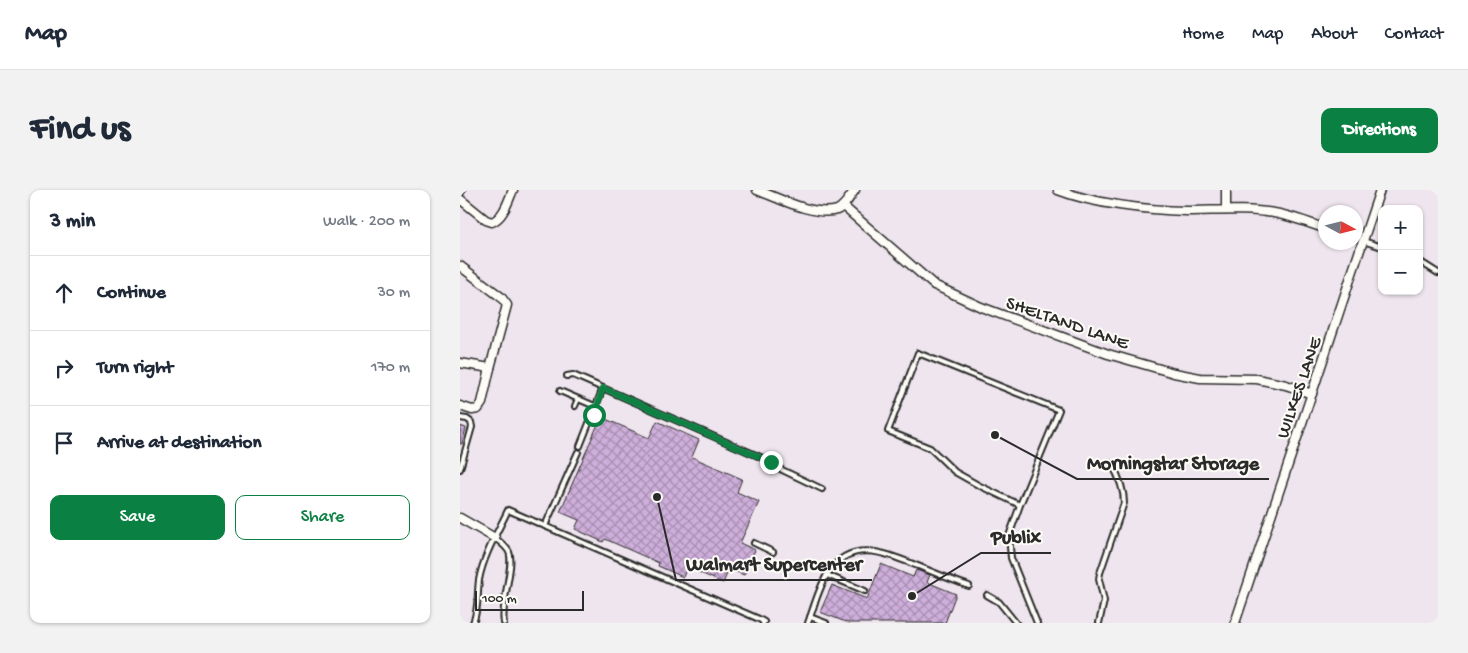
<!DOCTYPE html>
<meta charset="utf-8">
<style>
:root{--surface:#fff;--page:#f2f2f3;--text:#1f2937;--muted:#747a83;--line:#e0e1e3;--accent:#0b8043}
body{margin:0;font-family:"Gochi Hand",sans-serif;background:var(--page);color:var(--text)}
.controls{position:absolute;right:15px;top:15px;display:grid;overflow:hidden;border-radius:10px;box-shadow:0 1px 4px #0004}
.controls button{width:45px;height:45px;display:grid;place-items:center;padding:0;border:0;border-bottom:1px solid var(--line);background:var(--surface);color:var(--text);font:25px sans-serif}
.compass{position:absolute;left:858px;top:15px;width:45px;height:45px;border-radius:50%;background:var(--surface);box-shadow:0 1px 4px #0004;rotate:97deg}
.scale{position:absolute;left:15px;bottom:12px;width:109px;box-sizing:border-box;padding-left:5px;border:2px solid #2b2b2b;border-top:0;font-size:14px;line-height:18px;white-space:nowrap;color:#2b2b2b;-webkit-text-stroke:4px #fdfcf7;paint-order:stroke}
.stop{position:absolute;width:15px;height:15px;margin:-11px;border:4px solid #0b8043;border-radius:50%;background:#fff}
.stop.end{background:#0b8043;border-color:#fff;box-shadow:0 1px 5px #0008}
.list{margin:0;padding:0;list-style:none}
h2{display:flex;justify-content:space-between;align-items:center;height:65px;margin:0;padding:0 20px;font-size:21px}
h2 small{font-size:16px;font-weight:400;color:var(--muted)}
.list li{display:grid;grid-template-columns:32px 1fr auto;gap:15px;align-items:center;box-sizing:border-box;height:75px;padding:0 20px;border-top:1px solid var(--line)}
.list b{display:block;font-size:19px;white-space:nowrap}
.list em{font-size:16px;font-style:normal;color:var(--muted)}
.actions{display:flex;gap:10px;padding:15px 20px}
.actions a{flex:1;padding:11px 0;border:1px solid var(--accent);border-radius:10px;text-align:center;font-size:18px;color:var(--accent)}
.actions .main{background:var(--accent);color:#fff}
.icon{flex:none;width:28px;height:28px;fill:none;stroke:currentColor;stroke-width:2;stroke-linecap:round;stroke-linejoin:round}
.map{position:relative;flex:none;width:978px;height:433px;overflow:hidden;border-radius:10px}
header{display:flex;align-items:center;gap:30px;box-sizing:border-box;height:70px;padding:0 25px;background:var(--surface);border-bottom:1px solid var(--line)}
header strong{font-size:24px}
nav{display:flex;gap:28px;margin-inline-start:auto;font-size:18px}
.intro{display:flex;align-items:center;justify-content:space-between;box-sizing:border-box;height:120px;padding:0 30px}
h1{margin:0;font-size:35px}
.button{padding:12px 22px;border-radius:10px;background:var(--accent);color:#fff;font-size:18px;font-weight:700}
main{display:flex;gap:30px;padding:0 30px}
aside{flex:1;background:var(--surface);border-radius:10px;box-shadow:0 1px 4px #0004}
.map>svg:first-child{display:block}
.building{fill:url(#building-cross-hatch);stroke:#2b2b2b}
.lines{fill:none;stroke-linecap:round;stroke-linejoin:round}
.service-casing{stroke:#2b2b2b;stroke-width:8}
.minor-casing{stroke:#2b2b2b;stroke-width:11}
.service{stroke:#fdfcf7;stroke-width:4}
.minor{stroke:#fdfcf7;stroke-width:8}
.route{stroke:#0b8043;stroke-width:6}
.labels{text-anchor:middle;stroke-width:4;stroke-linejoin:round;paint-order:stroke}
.street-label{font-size:19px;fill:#2b2b2b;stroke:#fdfcf7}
.leader{fill:none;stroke:#2b2b2b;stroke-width:2}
.callout-dot{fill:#2b2b2b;stroke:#fdfcf7;stroke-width:2}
.callout-label{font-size:20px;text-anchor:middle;font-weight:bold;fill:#2b2b2b;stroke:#fdfcf7;stroke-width:4;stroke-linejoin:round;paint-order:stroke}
</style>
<header>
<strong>Map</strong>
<nav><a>Home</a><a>Map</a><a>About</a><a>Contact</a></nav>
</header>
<div class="intro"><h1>Find us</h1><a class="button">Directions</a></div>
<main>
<aside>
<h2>3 min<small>Walk · 200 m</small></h2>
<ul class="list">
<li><svg class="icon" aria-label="ahead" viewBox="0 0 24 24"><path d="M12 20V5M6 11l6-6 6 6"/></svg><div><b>Continue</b></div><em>30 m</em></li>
<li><svg class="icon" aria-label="right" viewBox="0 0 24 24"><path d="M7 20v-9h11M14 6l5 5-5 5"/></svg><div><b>Turn right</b></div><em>170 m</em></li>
<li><svg class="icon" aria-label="arrive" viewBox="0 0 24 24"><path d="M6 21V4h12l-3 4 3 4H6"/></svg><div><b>Arrive at destination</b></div></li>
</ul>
<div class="actions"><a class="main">Save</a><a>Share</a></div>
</aside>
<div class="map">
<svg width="978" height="433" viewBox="0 0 978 433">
<defs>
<pattern id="building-cross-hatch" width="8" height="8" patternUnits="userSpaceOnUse" patternTransform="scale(1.25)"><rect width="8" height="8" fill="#ceaeda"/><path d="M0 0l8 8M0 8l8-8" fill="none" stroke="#a78eb1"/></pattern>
</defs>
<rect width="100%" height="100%" fill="#efe5ee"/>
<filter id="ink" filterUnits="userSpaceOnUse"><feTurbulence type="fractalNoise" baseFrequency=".02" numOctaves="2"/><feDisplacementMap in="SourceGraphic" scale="10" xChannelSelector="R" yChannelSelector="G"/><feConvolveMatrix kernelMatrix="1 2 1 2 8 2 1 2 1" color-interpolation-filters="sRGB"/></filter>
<g filter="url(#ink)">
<g class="building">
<path d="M141 227 189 248 197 231 239 250 232 267 282 289 277 302 299 312 280 353 295 360 284 385 269 379 263 393 227 377 223 387 198 376 199 373 145 349 143 352 115 339 119 330 100 322Z"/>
<path d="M0 236 6 238 2 254H0Z"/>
<path d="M421 374 453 387 456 380 470 385 467 392 496 404 485 433H388L360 422 372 395 407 409Z"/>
</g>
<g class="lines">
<defs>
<g id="service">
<path d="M903 51 922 57"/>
<path d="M959 71 978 83"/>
<path d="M107 186 113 185 305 269 318 278 362 299"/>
<path d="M100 201 137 217"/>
<path d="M115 216 118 209"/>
<path d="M0 228 7 229 11 232 12 237 0 279"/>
<path d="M120 256 143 198"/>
<path d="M560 315 518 295 495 282 470 258 428 241 458 163 599 220 560 315 549 346 551 368 577 433"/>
<path d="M85 336 118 262"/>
<path d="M35 348C40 352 46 356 49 362 55 375 40 414 44 433"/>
<path d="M294 353 313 362"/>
<path d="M367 385 405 401"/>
<path d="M527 405 539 412 556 433"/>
<path d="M350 427 366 433"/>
<path d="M13 433C19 418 17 405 19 390 23 367 38 341 48 320L299 429 304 432 303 433"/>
<path d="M348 433C354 417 359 397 368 383 392 347 427 364 458 376 475 383 492 390 509 396"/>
<path d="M639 433 644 411 639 389 640 383 664 313C664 299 659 287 652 274"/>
</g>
<g id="minor">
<path d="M297 0C318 8 355 27 377 20 385 17 390 6 395 0"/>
<path d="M598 0C634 14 687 20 726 21 756 21 785 18 814 23 832 26 849 33 866 39"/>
<path d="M0 1 1 0"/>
<path d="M0 9 26 30 32 32C44 27 48 11 53 0"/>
<path d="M383 16 474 95 521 117 648 164 714 183 740 188 797 189 826 195 852 204"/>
<path d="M766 20V0"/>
<path d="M0 76 41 107 47 115 30 178 22 213 18 219 12 220 0 216"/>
<path d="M0 173 30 178"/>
<path d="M0 328 35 348"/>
<path d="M775 433 920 0"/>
</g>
</defs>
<use href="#service" class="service-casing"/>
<use href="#minor" class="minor-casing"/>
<use href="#service" class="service"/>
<use href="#minor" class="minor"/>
</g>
</g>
<g class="lines" filter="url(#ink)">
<path class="route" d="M134 225 143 198 311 272"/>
</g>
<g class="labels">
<g class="street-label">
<text transform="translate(608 131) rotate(19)" y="7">SHELTAND LANE</text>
<text transform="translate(837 197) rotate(-71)" y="7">WILKES LANE</text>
</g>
</g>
<path class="leader" d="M535 245L617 289H809M452 406L521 363H591M197 307L216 390H412"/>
<g class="callout-dot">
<circle cx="535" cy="245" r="5"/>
<circle cx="452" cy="406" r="5"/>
<circle cx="197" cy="307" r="5"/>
</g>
<g class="callout-label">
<text x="713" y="279">Morningstar Storage</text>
<text x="556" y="353">Publix</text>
<text x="314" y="380">Walmart Supercenter</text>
</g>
</svg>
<div class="controls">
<button>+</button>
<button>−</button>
</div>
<svg class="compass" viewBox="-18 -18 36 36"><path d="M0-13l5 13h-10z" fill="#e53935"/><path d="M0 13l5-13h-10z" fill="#747a83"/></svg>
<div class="scale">100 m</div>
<div class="stop" style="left:134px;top:225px"></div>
<div class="stop end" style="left:311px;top:272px"></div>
</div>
</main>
